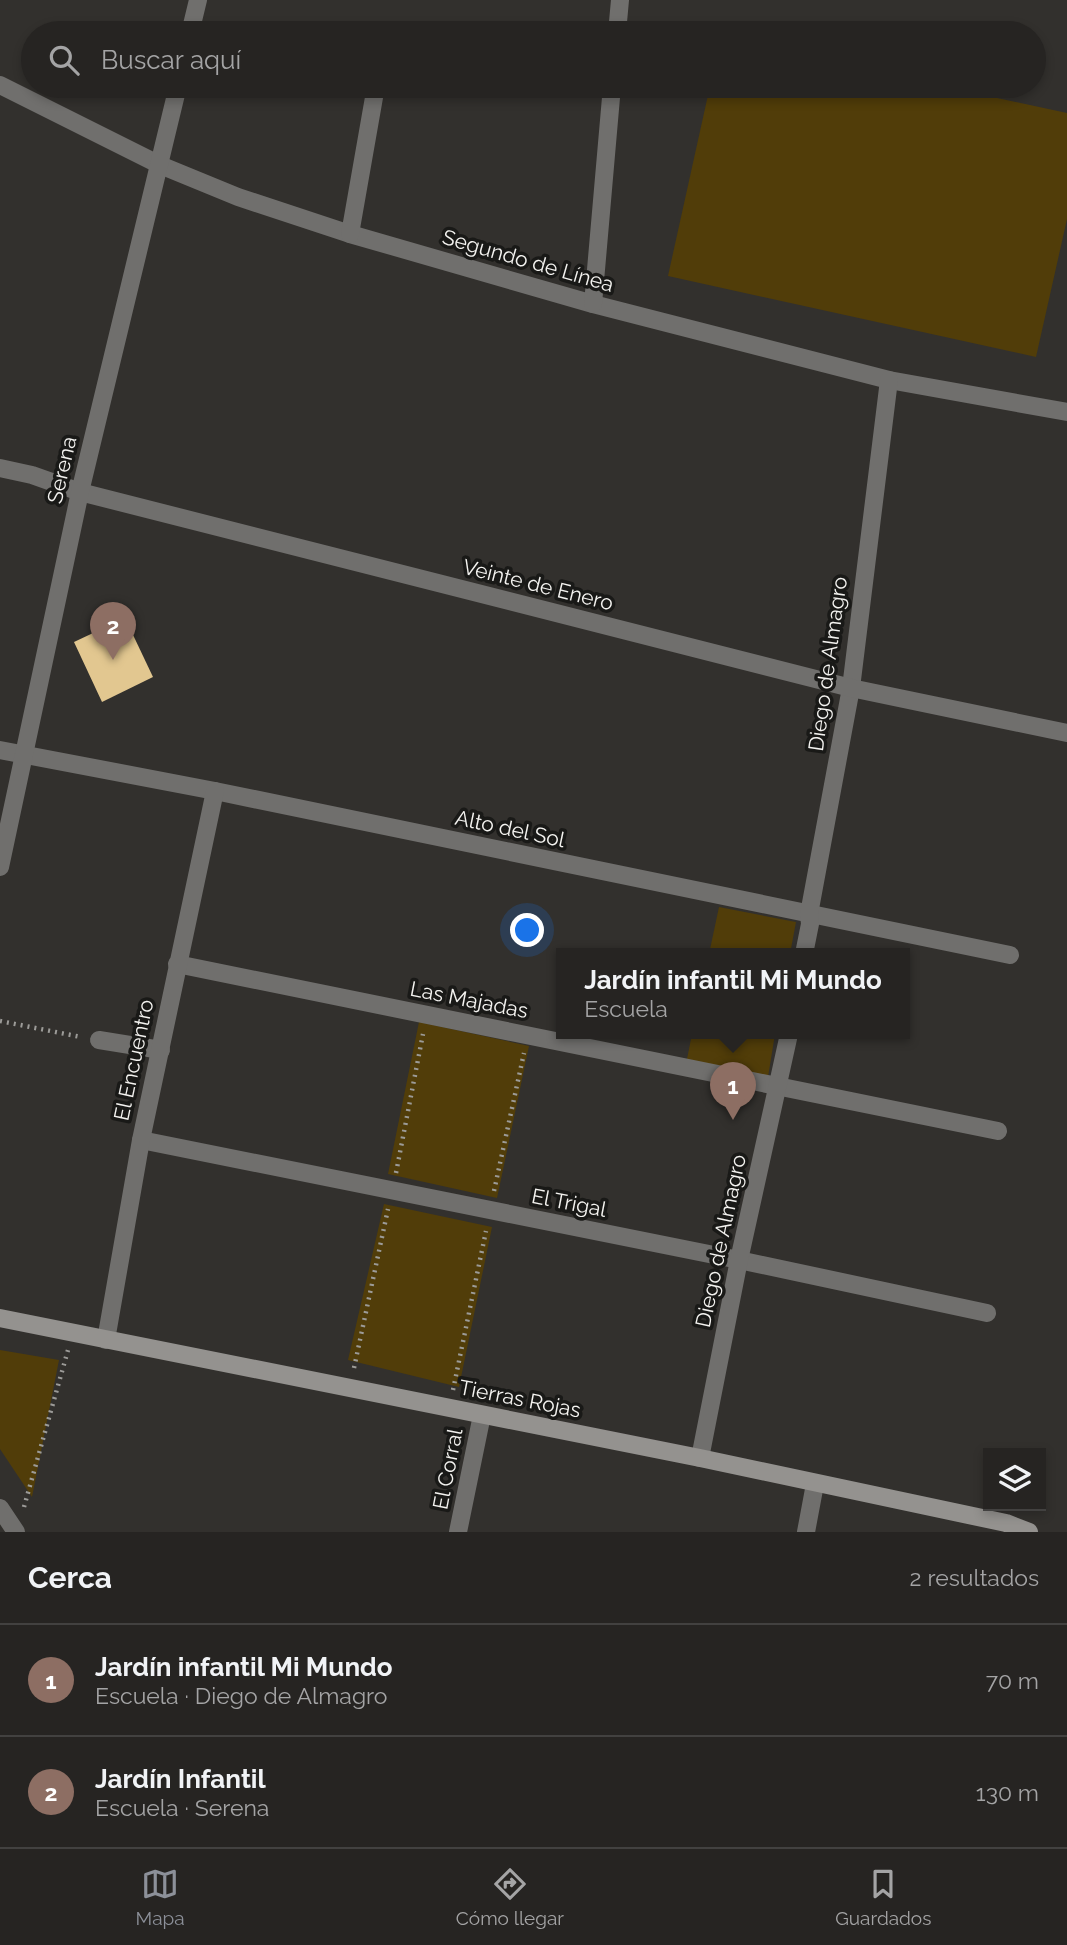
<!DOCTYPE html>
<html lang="es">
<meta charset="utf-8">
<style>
:root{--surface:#262422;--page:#32302f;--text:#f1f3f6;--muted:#a4a4a5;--line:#424140;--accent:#8c9099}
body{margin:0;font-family:Raleway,sans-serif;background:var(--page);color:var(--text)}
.controls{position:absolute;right:21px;bottom:21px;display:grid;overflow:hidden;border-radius:0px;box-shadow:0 4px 10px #0003}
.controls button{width:63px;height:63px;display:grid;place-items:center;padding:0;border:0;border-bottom:2px solid var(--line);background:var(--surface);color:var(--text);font:35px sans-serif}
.you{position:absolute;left:528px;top:931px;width:24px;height:24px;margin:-18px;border:5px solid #fff;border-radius:50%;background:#1a73e8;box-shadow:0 0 0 10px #1a73e833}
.badge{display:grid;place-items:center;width:46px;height:46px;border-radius:50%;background:var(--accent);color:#fff;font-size:23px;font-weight:700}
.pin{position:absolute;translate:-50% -58px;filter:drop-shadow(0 2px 4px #0008)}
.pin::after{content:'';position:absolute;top:37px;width:24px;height:21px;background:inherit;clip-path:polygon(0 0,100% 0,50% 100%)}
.popup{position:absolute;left:556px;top:948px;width:354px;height:91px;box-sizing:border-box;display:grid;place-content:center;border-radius:0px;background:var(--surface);filter:drop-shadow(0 2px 5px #0005);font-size:23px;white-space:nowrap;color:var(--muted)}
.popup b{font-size:26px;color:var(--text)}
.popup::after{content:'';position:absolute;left:50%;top:100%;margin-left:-14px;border:14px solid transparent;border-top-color:var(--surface)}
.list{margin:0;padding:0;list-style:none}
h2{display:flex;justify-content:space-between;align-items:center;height:91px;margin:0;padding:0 28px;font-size:30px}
h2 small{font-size:23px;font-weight:400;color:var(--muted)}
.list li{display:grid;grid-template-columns:46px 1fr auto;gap:21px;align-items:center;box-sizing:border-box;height:112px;padding:0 28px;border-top:2px solid var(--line)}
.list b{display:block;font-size:26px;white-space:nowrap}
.list p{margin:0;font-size:23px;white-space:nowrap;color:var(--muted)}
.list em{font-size:23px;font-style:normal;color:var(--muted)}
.icon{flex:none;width:38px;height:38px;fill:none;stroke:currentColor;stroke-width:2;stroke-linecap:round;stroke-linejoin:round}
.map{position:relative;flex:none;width:1067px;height:1532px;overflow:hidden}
.search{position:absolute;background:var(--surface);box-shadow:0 4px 10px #0003;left:21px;right:21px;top:21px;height:77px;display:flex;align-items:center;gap:18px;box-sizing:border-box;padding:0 24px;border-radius:38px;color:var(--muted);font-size:26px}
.sheet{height:315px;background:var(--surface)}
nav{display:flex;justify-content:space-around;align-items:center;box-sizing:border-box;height:98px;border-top:2px solid var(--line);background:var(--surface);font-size:19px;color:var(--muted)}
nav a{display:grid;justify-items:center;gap:4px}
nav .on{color:var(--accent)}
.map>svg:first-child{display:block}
.green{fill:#513d09}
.building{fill:#e2c790}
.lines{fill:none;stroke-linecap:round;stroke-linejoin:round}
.path{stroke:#9c9b98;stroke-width:4.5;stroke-dasharray:2 5;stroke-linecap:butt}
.minor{stroke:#706f6d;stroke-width:18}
.tertiary{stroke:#706f6d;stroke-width:18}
.secondary{stroke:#94928f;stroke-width:18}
.labels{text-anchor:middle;stroke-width:7;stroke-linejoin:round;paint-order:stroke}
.street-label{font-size:21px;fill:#f4f3f0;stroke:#191917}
</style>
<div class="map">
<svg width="1067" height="1532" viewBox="0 0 1067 1532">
<rect width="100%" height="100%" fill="#32302d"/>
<g class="green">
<path d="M710 86H941L1067 113V219L1036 357 668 276Z"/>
<path d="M719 907 796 922 790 954H709Z"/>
<path d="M419 1022 529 1046 497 1198 388 1174Z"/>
<path d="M692 1034H775L768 1077 687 1059Z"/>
<path d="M384 1204 492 1227 459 1387 348 1360Z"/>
<path d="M0 1350 59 1360 32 1497 0 1449Z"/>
</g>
<path class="building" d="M125 618 153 677 102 702 74 642Z"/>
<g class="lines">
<g class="path">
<path d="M0 1021 81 1037"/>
<path d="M396 1173 423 1034"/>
<path d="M494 1191 524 1053"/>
<path d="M354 1368 388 1209"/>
<path d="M453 1390 486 1231"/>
<path d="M24 1507 68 1350"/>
</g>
<g class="minor">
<path d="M617 33 620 0"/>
<path d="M0 85 160 165 238 197 350 234 593 304 889 380 1067 412"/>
<path d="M350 234 376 86"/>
<path d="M593 304 612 86"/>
<path d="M0 750 215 791 1010 955"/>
<path d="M804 954 810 924 809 914 851 688 889 380"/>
<path d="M177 964 998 1131"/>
<path d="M99 1040 161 1050"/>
<path d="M141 1140 739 1260 987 1313"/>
<path d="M106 1340 141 1140 215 791"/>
<path d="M700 1458 739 1260 789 1034"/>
<path d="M458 1532 482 1415"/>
<path d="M806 1532 815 1484"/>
</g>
<g class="tertiary">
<path d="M190 33 198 0"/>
<path d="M0 468 32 475 80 492 851 688 1067 733"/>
<path d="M0 867 80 492 178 86"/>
<path d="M0 1508 16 1532"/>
</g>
<path class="secondary" d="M0 1318 700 1458 1006 1523 1029 1532"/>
</g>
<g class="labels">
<g class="street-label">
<text transform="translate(528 261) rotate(16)" y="7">Segundo de Línea</text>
<text transform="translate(62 470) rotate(-77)" y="7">Serena</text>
<text transform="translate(538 585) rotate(14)" y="7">Veinte de Enero</text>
<text transform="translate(828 664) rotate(-82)" y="7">Diego de Almagro</text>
<text transform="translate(510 829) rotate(12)" y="7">Alto del Sol</text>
<text transform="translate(469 1000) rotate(11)" y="7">Las Majadas</text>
<text transform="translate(134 1060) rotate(-78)" y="7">El Encuentro</text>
<text transform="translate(569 1203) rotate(11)" y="7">El Trigal</text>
<text transform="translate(721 1241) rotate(-78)" y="7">Diego de Almagro</text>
<text transform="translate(520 1399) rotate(11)" y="7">Tierras Rojas</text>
<text transform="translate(448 1469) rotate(-79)" y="7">El Corral</text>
</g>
</g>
</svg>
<div class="controls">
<button><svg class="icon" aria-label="layers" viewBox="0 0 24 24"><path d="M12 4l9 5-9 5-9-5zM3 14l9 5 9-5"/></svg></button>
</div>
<div class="you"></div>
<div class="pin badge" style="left:733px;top:1120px;background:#8d6e63">1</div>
<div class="popup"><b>Jardín infantil Mi Mundo</b>Escuela</div>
<div class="pin badge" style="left:113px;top:660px;background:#8d6e63">2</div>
<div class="search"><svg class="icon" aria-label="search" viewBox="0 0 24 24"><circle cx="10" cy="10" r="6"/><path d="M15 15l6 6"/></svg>Buscar aquí</div>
</div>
<section class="sheet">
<h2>Cerca<small>2 resultados</small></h2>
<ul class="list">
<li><span class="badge" style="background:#8d6e63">1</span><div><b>Jardín infantil Mi Mundo</b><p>Escuela · Diego de Almagro</p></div><em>70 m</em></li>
<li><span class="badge" style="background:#8d6e63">2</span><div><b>Jardín Infantil</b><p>Escuela · Serena</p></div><em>130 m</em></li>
</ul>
</section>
<nav>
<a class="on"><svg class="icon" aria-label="map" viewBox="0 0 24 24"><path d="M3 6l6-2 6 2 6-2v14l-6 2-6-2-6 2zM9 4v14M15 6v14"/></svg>Mapa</a>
<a><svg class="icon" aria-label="directions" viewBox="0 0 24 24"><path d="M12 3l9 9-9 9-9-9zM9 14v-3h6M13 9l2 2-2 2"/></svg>Cómo llegar</a>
<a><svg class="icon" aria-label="saved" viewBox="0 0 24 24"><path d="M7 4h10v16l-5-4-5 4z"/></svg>Guardados</a>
</nav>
